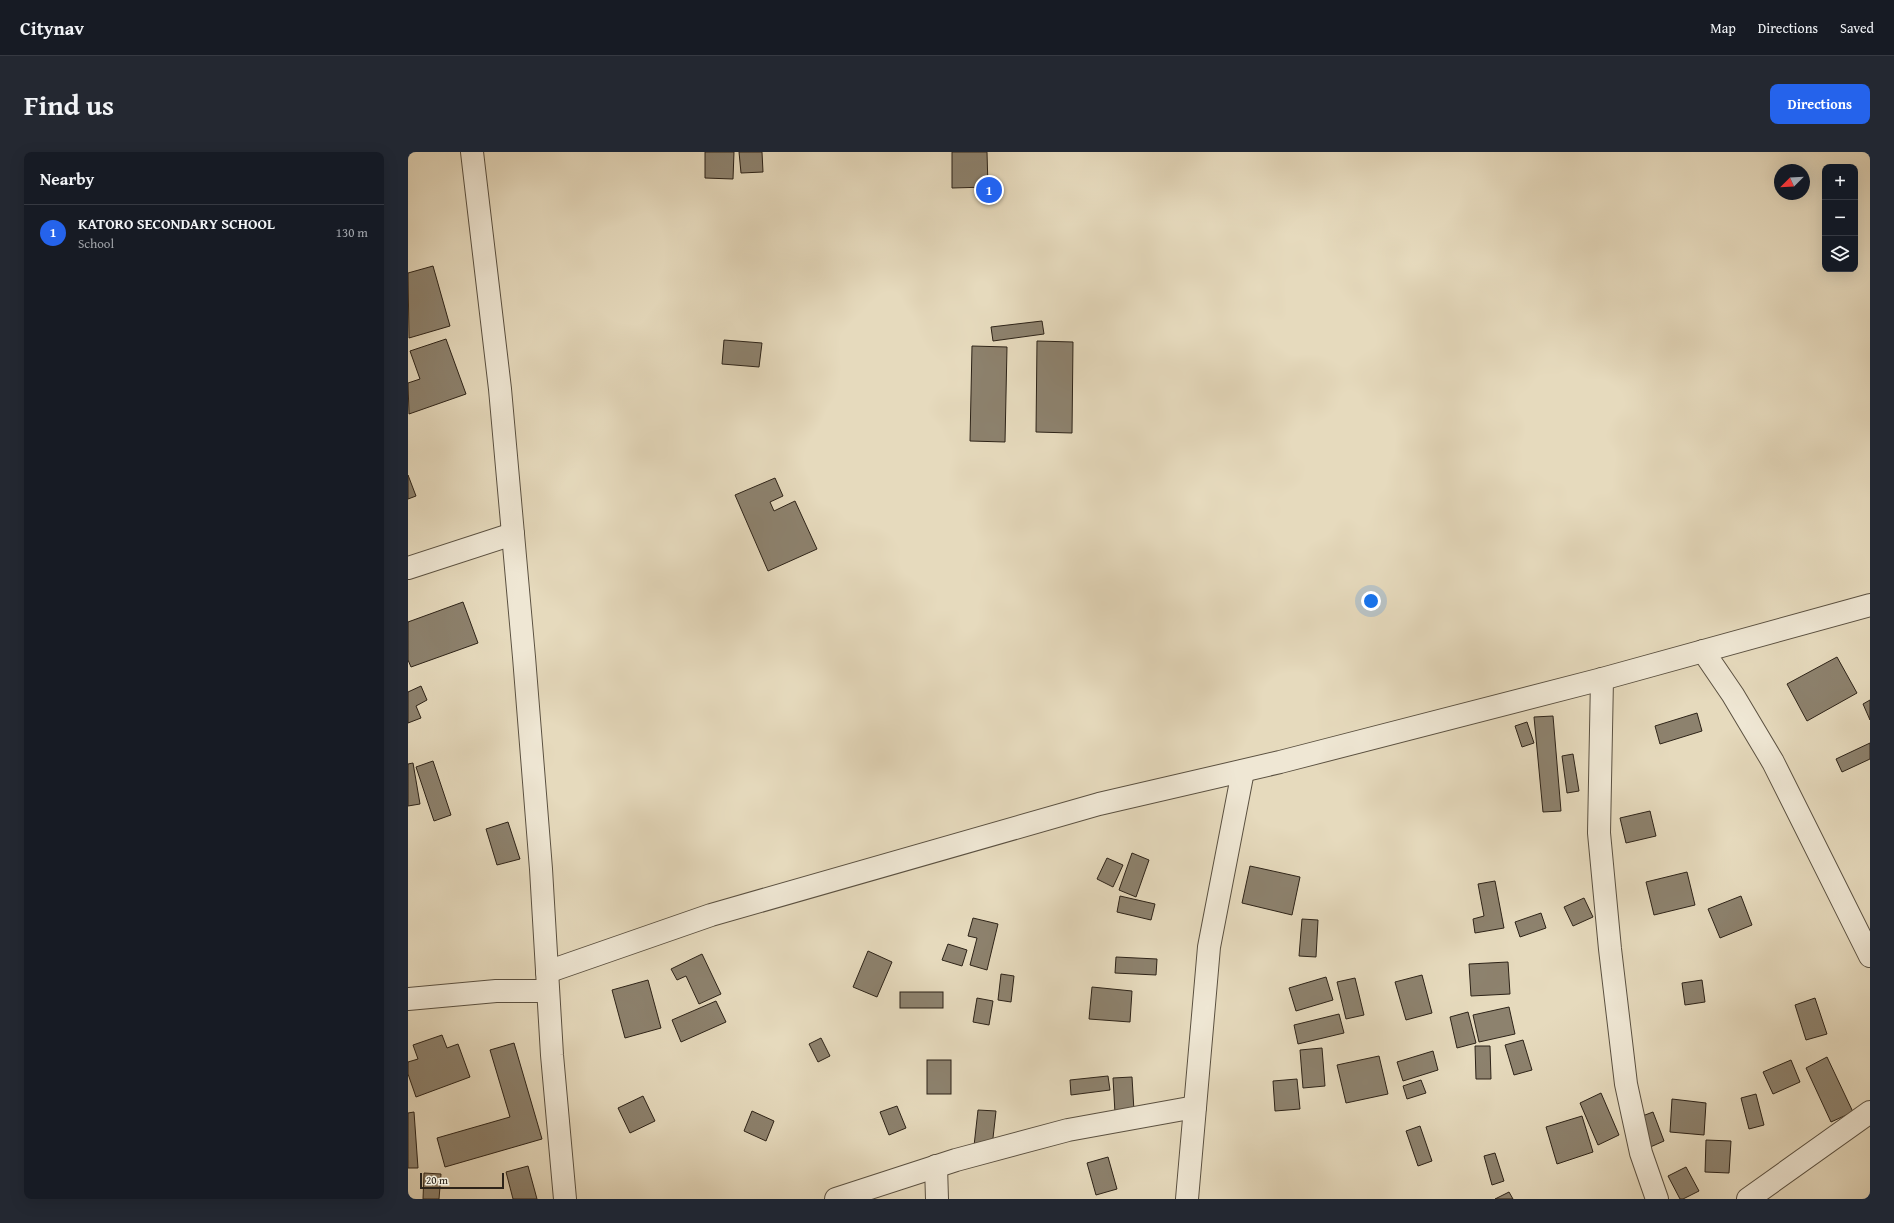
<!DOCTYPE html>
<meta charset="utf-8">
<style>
:root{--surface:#171b24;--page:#242831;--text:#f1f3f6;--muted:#9ea1a6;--line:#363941;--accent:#2563eb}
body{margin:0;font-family:"Gentium Book Plus",serif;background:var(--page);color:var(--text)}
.controls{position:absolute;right:12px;top:12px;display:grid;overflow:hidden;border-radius:8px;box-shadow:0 4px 16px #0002}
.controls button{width:36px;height:36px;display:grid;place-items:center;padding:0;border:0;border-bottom:1px solid var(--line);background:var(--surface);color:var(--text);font:20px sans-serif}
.compass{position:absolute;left:1366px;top:12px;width:36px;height:36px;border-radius:50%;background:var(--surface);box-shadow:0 4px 16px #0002;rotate:246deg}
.scale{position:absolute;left:12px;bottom:10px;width:84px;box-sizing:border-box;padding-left:4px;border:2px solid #2d2318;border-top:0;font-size:11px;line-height:14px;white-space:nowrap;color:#2d2318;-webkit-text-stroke:3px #efe7d4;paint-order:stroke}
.you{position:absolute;left:963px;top:449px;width:14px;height:14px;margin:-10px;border:3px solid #fff;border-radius:50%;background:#1a73e8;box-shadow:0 0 0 6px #1a73e833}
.badge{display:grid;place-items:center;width:26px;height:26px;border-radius:50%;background:var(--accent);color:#fff;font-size:13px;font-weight:700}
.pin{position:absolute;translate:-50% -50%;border:2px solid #fff;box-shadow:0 1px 4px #0006}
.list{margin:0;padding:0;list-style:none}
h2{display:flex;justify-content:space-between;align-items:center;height:52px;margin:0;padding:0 16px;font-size:17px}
h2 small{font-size:13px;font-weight:400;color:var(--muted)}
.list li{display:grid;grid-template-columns:26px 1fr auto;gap:12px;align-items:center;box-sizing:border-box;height:56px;padding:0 16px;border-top:1px solid var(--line)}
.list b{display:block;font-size:15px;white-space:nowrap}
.list p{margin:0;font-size:13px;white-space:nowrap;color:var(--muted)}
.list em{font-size:13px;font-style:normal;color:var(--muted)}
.icon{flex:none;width:22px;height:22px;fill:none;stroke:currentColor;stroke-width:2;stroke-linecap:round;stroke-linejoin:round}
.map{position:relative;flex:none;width:1462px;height:1047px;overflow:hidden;border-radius:8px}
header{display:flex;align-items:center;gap:24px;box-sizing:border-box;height:56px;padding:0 20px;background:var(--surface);border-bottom:1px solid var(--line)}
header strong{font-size:19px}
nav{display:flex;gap:22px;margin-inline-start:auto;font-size:14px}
.intro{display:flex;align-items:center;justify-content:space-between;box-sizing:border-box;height:96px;padding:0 24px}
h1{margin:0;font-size:28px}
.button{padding:10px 18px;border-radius:8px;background:var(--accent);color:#fff;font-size:14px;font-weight:700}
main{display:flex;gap:24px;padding:0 24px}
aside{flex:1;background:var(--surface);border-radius:8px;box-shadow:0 4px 16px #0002}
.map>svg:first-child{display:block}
.building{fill:#8d826e;stroke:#2d2318}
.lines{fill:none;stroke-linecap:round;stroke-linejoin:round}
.street-casing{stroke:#5b5141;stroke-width:24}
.street{stroke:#efe7d4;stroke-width:22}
</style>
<header>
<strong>Citynav</strong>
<nav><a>Map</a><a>Directions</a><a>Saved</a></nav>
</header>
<div class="intro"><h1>Find us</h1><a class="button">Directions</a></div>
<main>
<aside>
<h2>Nearby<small></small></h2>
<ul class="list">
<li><span class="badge">1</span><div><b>KATORO SECONDARY SCHOOL</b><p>School</p></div><em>130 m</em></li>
</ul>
</aside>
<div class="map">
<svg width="1462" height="1047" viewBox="0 0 1462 1047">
<rect width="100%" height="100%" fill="#e6dabd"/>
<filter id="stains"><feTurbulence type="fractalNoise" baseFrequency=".005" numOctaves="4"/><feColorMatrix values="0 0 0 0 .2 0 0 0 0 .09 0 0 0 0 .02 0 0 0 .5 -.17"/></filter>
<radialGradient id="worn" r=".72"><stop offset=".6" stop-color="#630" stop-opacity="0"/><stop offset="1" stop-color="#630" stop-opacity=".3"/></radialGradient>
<g class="building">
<path d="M297 0H326L325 27 297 26Z"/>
<path d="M331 0H354L355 20 333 21Z"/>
<path d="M544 0H579L580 35 544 36Z"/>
<path d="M25 114 42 174 1 186 0 121Z"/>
<path d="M634 169 636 182 585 189 583 175Z"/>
<path d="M38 187 58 242 1 262 0 231 12 227 2 199Z"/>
<path d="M316 188 354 191 351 215 314 212Z"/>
<path d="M629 189 665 190 664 281 628 280Z"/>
<path d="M564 194 599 195 597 290 562 289Z"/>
<path d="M0 323 8 344 0 347Z"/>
<path d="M367 326 375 344 362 350 366 359 387 349 409 397 360 419 327 343Z"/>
<path d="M55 450 70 491 3 515 0 508V470Z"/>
<path d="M1429 505 1449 541 1399 569 1379 532Z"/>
<path d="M13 534 19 548 8 554 13 566 0 571V540Z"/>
<path d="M1462 548V568L1455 552Z"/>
<path d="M1289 561 1294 579 1252 592 1247 574Z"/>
<path d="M1145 564 1153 659 1135 660 1126 565Z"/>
<path d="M1119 570 1126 591 1114 595 1107 574Z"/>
<path d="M1462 591V607L1434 620 1428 607Z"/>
<path d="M1165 602 1171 639 1159 641 1154 604Z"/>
<path d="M25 609 43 663 26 669 8 615Z"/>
<path d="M5 611 12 652 0 654V612Z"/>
<path d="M1242 659 1248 684 1218 691 1212 666Z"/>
<path d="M100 670 112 707 89 713 78 677Z"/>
<path d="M724 701 741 708 728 745 711 738Z"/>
<path d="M699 706 715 713 705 735 689 727Z"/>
<path d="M842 714 892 725 884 763 834 751Z"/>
<path d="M1279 720 1287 753 1246 763 1238 730Z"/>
<path d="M1087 729 1096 776 1067 781 1065 767 1076 764 1070 732Z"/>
<path d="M712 744 747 752 743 768 709 760Z"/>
<path d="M1333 744 1344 773 1312 786 1300 757Z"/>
<path d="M1176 746 1185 765 1165 774 1156 755Z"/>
<path d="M1133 761 1138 776 1112 785 1107 770Z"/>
<path d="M565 766 590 772 579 818 562 813 569 786 560 784Z"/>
<path d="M894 767 910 768 908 805 891 804Z"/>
<path d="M540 792 559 798 554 814 534 808Z"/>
<path d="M460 799 484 810 469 845 445 835Z"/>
<path d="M294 802 313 842 291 852 278 824 269 828 263 817Z"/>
<path d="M708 805 749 807 748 823 707 821Z"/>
<path d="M1100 810 1102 842 1063 844 1061 812Z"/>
<path d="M593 822 606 824 603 850 590 848Z"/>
<path d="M1014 823 1024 861 998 868 987 830Z"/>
<path d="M918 825 925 848 888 859 881 836Z"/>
<path d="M947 826 956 863 938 867 929 830Z"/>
<path d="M240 828 253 876 217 886 204 838Z"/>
<path d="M1294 828 1297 850 1277 853 1274 831Z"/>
<path d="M684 835 724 839 722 870 681 867Z"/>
<rect x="492" y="840" width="43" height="16"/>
<path d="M569 846 585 849 581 873 565 870Z"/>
<path d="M1407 846 1419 882 1398 888 1387 853Z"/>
<path d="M308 849 318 870 273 890 264 868Z"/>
<path d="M1101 855 1107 882 1071 890 1065 863Z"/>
<path d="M1060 860 1068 891 1049 896 1042 865Z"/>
<path d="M931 862 936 881 890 892 886 873Z"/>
<path d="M34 883 39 896 50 892 62 925 8 945 0 922V910L10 907 5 893Z"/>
<path d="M413 886 422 904 410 910 401 892Z"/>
<path d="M1115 888 1124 918 1106 923 1097 893Z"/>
<path d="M106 891 134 987 37 1015 29 986 102 965 82 898Z"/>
<path d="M1067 894H1082L1083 927H1068Z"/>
<path d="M914 896 917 934 895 936 892 898Z"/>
<path d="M1025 899 1030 918 995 929 989 910Z"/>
<path d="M971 904 980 942 938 951 929 913Z"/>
<path d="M1419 905 1445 960 1423 970 1398 916Z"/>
<rect x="519" y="908" width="24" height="34"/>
<path d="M1383 908 1392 930 1365 942 1355 920Z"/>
<path d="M700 924 702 938 663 943 662 928Z"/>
<path d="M724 925 726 959 707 961 705 926Z"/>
<path d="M889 927 892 957 867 959 865 929Z"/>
<path d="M1013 928 1018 941 999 947 995 934Z"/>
<path d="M1193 941 1211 983 1190 993 1172 951Z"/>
<path d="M1348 942 1356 973 1341 977 1333 946Z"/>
<path d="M235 944 247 969 222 981 210 956Z"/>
<path d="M1264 947 1298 951 1296 983 1262 980Z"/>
<path d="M489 954 498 976 481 983 472 960Z"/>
<path d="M570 958 588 959 584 995 566 994Z"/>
<path d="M344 959 366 969 358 989 336 979Z"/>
<path d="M6 960 10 1016H0V961Z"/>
<path d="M1245 960 1256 989 1240 996 1229 966Z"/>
<path d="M1174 964 1185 1000 1149 1012 1138 975Z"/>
<path d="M1012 974 1024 1009 1010 1014 998 979Z"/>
<path d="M1298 988 1323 989 1321 1021 1297 1020Z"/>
<path d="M1087 1001 1096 1029 1084 1033 1076 1004Z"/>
<path d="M700 1005 709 1037 688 1043 679 1011Z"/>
<path d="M120 1014 129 1047H105L98 1020Z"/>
<path d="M1278 1015 1291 1039 1275 1047H1272L1260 1024Z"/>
<path d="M16 1021 33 1022 31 1047H15Z"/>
<path d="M1101 1040 1105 1047H1087Z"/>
</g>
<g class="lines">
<defs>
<g id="street">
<path d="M64 0 92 237 116 505 133 717 144 903 157 1047"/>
<path d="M0 416 105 382"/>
<path d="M1295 499 1325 543 1365 610 1462 804"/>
<path d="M1194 527 1191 681 1202 797 1218 932 1233 1001 1249 1047"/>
<path d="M139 820 303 763 691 652 872 610 1194 527 1462 453"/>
<path d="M0 847 88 839H140"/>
<path d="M528 1014 529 1047"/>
<path d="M428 1047 548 1008 660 978 787 955"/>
<path d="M779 1047 801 795 835 619"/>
<path d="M1340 1047 1462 960"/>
</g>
</defs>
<use href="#street" class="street-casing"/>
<use href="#street" class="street"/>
</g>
<rect width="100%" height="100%" filter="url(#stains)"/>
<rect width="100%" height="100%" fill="url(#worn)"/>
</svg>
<div class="controls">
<button>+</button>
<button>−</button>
<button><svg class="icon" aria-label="layers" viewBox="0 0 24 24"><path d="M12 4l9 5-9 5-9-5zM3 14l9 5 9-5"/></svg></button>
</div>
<svg class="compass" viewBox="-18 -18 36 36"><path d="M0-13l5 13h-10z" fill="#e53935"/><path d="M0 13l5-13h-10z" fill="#9ea1a6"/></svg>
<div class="scale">20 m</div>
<div class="you"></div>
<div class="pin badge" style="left:581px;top:38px">1</div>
</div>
</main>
